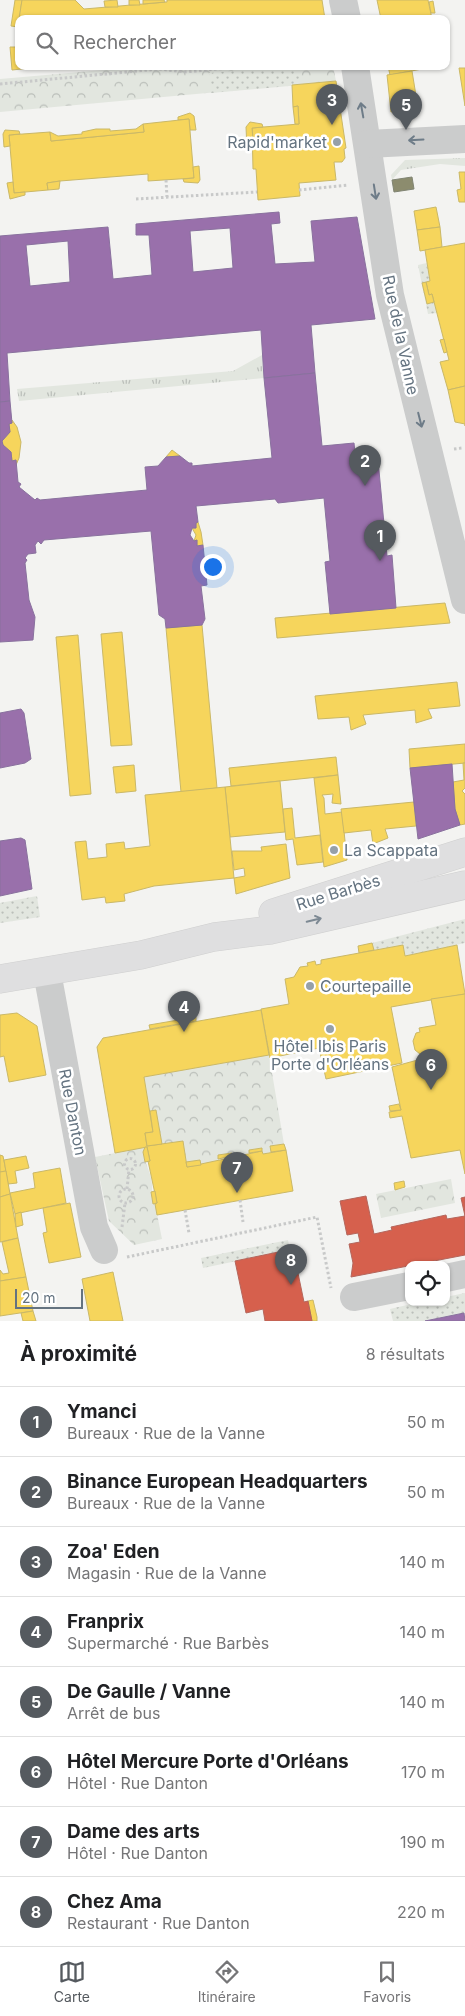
<!DOCTYPE html>
<html lang="fr">
<meta charset="utf-8">
<style>
:root{--surface:#fff;--page:#f6f6f6;--text:#202124;--muted:#757577;--line:#e0e0e0;--accent:#555a5f}
body{margin:0;font-family:Inter,sans-serif;background:var(--page);color:var(--text)}
.controls{position:absolute;right:15px;bottom:15px;display:grid;overflow:hidden;border-radius:10px;box-shadow:0 1px 4px #0004}
.controls button{width:45px;height:45px;display:grid;place-items:center;padding:0;border:0;border-bottom:1px solid var(--line);background:var(--surface);color:var(--text);font:25px sans-serif}
.scale{position:absolute;left:15px;bottom:12px;width:68px;box-sizing:border-box;padding-left:5px;border:2px solid #647380;border-top:0;font-size:14px;line-height:18px;white-space:nowrap;color:#647380;-webkit-text-stroke:4px #fff;paint-order:stroke}
.you{position:absolute;left:212px;top:566px;width:18px;height:18px;margin:-12px;border:4px solid #fff;border-radius:50%;background:#1a73e8;box-shadow:0 0 0 8px #1a73e833}
.badge{display:grid;place-items:center;width:32px;height:32px;border-radius:50%;background:var(--accent);color:#fff;font-size:16px;font-weight:700}
.pin{position:absolute;translate:-50% -41px;filter:drop-shadow(0 1px 2px #0008)}
.pin::after{content:'';position:absolute;top:26px;width:18px;height:15px;background:inherit;clip-path:polygon(0 0,100% 0,50% 100%)}
.list{margin:0;padding:0;list-style:none}
h2{display:flex;justify-content:space-between;align-items:center;height:65px;margin:0;padding:0 20px;font-size:21px}
h2 small{font-size:16px;font-weight:400;color:var(--muted)}
.list li{display:grid;grid-template-columns:32px 1fr auto;gap:15px;align-items:center;box-sizing:border-box;height:70px;padding:0 20px;border-top:1px solid var(--line)}
.list b{display:block;font-size:19px;white-space:nowrap}
.list p{margin:0;font-size:16px;white-space:nowrap;color:var(--muted)}
.list em{font-size:16px;font-style:normal;color:var(--muted)}
.icon{flex:none;width:28px;height:28px;fill:none;stroke:currentColor;stroke-width:2;stroke-linecap:round;stroke-linejoin:round}
.map{position:relative;flex:none;width:465px;height:1321px;overflow:hidden}
.search{position:absolute;background:var(--surface);box-shadow:0 1px 4px #0004;left:15px;right:15px;top:15px;height:55px;display:flex;align-items:center;gap:12px;box-sizing:border-box;padding:0 18px;border-radius:10px;color:var(--muted);font-size:19px}
.sheet{height:625px;background:var(--surface)}
nav{display:flex;justify-content:space-around;align-items:center;box-sizing:border-box;height:70px;border-top:1px solid var(--line);background:var(--surface);font-size:14px;color:var(--muted)}
nav a{display:grid;justify-items:center;gap:2px}
nav .on{color:var(--accent)}
.map>svg:first-child{display:block}
.grass{fill:url(#grass-tufts)}
.park{fill:url(#park-crowns)}
.garden{fill:url(#garden-dots)}
.homes{fill:#f6d55c;stroke:#cab867}
.shops{fill:#d6604d;stroke:#b4665c}
.offices{fill:#9970ab;stroke:#89719e;fill-rule:evenodd}
.industry{fill:#8c8c6e;stroke:#808473}
.lines{fill:none;stroke-linecap:round;stroke-linejoin:round}
.major-casing{stroke:#cfcfcf;stroke-width:29}
.path{stroke:#c8c9c9;stroke-width:3;stroke-dasharray:2.5 2.5;stroke-linecap:butt}
.minor{stroke:#cbcccc;stroke-width:28}
.major{stroke:#dfdfe0;stroke-width:28}
.oneway{stroke:#6e7c88}
.oneway2{stroke:#7d8993}
.poi-dot{fill:#96a0a8;stroke:#fff;stroke-width:2}
.labels{text-anchor:middle;stroke-width:5;stroke-linejoin:round;paint-order:stroke}
.poi-label{font-size:16px;fill:#647380;stroke:#fff;text-anchor:start}
.street-label{font-size:16px;fill:#647380;stroke:#fff}
</style>
<div class="map">
<svg width="465" height="1321" viewBox="0 0 465 1321">
<defs>
<pattern id="grass-tufts" width="24" height="20" patternUnits="userSpaceOnUse" patternTransform="scale(1.25)"><rect width="24" height="20" fill="#e2e6df"/><path d="M3 7l-1-3M5 7V3M7 7l1-3M15 17l-1-3M17 17v-4M19 17l1-3" fill="none" stroke="#bbbfba"/></pattern>
<pattern id="park-crowns" width="20" height="18" patternUnits="userSpaceOnUse" patternTransform="scale(1.25)"><rect width="20" height="18" fill="#e2e6df"/><path d="M2 6a3 3 0 1 1 6 0M12 15a3 3 0 1 1 6 0" fill="none" stroke="#bbbfba"/></pattern>
<pattern id="garden-dots" width="8" height="8" patternUnits="userSpaceOnUse" patternTransform="scale(1.25)"><rect width="8" height="8" fill="#e2e6df"/><path d="M2 2h.1M6 6h.1" fill="none" stroke="#bbbfba" stroke-width="1.8" stroke-linecap="round"/></pattern>
</defs>
<rect width="100%" height="100%" fill="#f3f3f1"/>
<g class="grass">
<path d="M465 158V166L440 164 401 170 392 180 391 175 405 160Z"/>
<path d="M262 355 264 378 19 401 17 389 233 371Z"/>
</g>
<g class="park">
<path d="M149 66H333L336 81 0 112V79Z"/>
<path d="M269 1055 284 1144 270 1146 271 1152 263 1154 261 1148 249 1150V1153L233 1156 232 1153 218 1155 219 1161 201 1165 186 1162 183 1141 162 1144 156 1110 150 1111 144 1077Z"/>
<path d="M145 1147 143 1155C146 1165 153 1177 152 1189 152 1194 151 1197 153 1204H155L162 1239 134 1245 109 1221 95 1157Z"/>
<path d="M451 1179 455 1203 381 1218 376 1194Z"/>
</g>
<g class="garden">
<path d="M285 66H298L300 85 211 93 209 73Z"/>
<path d="M427 263 430 281 422 283 427 304 434 302 437 313 428 314 418 265Z"/>
<path d="M37 896 40 917 0 923V903Z"/>
<path d="M465 919V943L405 956 403 945 374 950 372 943Z"/>
<path d="M288 1240 290 1250 203 1268 201 1258Z"/>
<path d="M465 1293V1313L425 1321H393L390 1309 420 1302H446V1297Z"/>
</g>
<g class="homes">
<path d="M15 0H22L18 27 11 26Z"/>
<path d="M22 0H75L84 9 167 2V0H322L325 19H19Z"/>
<path d="M117 0 118 7H105L104 1Z"/>
<path d="M129 0H139L140 5H129Z"/>
<path d="M143 0H164L165 2 143 4Z"/>
<path d="M377 0H428L432 19H381Z"/>
<path d="M433 1 435 13H431L429 2Z"/>
<path d="M19 20V66H18L16 38Z"/>
<path d="M10 47H17L18 66 41 67 12 70Z"/>
<path d="M388 66H422V69L390 75Z"/>
<path d="M459 68H465V106Z"/>
<path d="M412 71 418 108 391 112 387 75Z"/>
<path d="M336 81 346 148 344 149 345 158 342 162H334L336 180 299 183 300 196 258 200 256 169H253L252 128 299 124 298 106 293 107 292 85Z"/>
<path d="M298 106 299 124H295L293 107Z"/>
<path d="M190 113 194 116 196 130H190L189 119 178 120V117Z"/>
<path d="M189 119 194 178 148 181V174L60 181 47 183 48 190 14 193 9 135 50 132 51 141 144 132 143 124Z"/>
<path d="M250 122 262 124 263 127 252 128 254 149H247L246 127Z"/>
<path d="M143 124 144 132 51 141 50 132 58 136 82 134V132L96 129H110V131L136 129Z"/>
<path d="M5 130 19 131 20 134 9 135 10 146 4 147 3 134Z"/>
<path d="M199 166 200 180 198 183 184 182 183 179 194 178 193 167Z"/>
<path d="M459 172H465V202H459L457 190 461 189Z"/>
<path d="M60 181 59 189 48 190 47 183Z"/>
<path d="M13 182 14 193 25 192V195L10 199 7 183Z"/>
<path d="M436 207 440 227 417 230 414 211Z"/>
<path d="M440 227 442 247 420 251 417 230Z"/>
<path d="M465 243V386L448 390 440 362 449 360 432 294 429 295 426 282 430 281 425 250Z"/>
<path d="M426 282 429 295 432 294 434 302 427 304 422 283Z"/>
<path d="M444 339 447 352 444 353 440 340Z"/>
<path d="M465 386V426V424L455 422 448 390Z"/>
<path d="M12 420 17 427 21 442 19 458 16 465V460L12 461 11 452 3 445 2 441 10 432 9 424 12 423Z"/>
<path d="M172 450 180 456 166 457Z"/>
<path d="M198 522 201 532 203 545 197 546V540L194 541 196 535 192 528H196V523Z"/>
<path d="M445 603 450 623 277 638 275 618Z"/>
<path d="M202 625 217 788 181 792 166 628Z"/>
<path d="M122 632 132 745 111 746 101 634Z"/>
<path d="M78 635 91 794 70 796 56 637Z"/>
<path d="M457 682 460 706 428 709 432 718 416 723 415 710 363 715 366 724 351 730 349 717 318 719 315 696Z"/>
<path d="M465 744V763L410 768 409 749Z"/>
<path d="M336 757 338 775 231 786 229 768Z"/>
<path d="M463 763H465V788L462 791 465 794V824L460 825 455 809 453 782 464 780Z"/>
<path d="M134 765 136 791 116 793 113 767Z"/>
<path d="M338 775 341 804 332 803 333 794 322 795 324 798 325 814 342 812 347 860 324 867 314 778Z"/>
<path d="M280 781 285 832 230 837 225 787Z"/>
<path d="M225 787 234 878 154 886 124 894 125 901 106 903 105 897 82 900 75 842 86 841 88 859 107 857 106 844 124 842 125 849 150 846 145 795Z"/>
<path d="M414 802 416 826 385 829 388 838 373 844 371 830 344 833 341 809Z"/>
<path d="M292 808 295 838 320 835 323 862 297 865 293 839 286 840 283 809Z"/>
<path d="M286 844 290 878 236 894 234 878 245 876 244 868 234 870 232 851H262L261 847Z"/>
<path d="M372 943 374 950 359 953 358 946Z"/>
<path d="M403 945 405 956 457 945 465 994 391 1007 402 1063 326 1079 319 1048 270 1058 261 1009 289 1004 285 979 294 977 300 967 308 966 307 963 315 961 316 965 321 964V960Z"/>
<path d="M465 994V1174L460 1150 411 1158 402 1116 390 1118 389 1112 401 1110 392 1067 425 1058 415 1050 413 1041 416 1033 420 1032 419 1028 436 1025 431 999Z"/>
<path d="M261 1010 269 1055 144 1077 153 1132 145 1133 147 1146 183 1141 187 1167 262 1151 263 1154 286 1150 293 1191 157 1215 155 1204 157 1203 148 1161H150L147 1147 115 1153 97 1047 103 1038Z"/>
<path d="M17 1013 37 1026 46 1075 9 1082 4 1056 0 1057V1015Z"/>
<path d="M196 1017V1021L150 1029 149 1025Z"/>
<path d="M399 1104 401 1110 390 1111 389 1106Z"/>
<path d="M156 1110 162 1144 147 1146 145 1133 153 1132 150 1111Z"/>
<path d="M284 1144 286 1150 271 1152 270 1146Z"/>
<path d="M145 1147H147L150 1161 145 1162 143 1152Z"/>
<path d="M262 1148V1151L249 1153V1150Z"/>
<path d="M232 1153 233 1156 218 1159V1155Z"/>
<path d="M0 1155 3 1156 6 1171 0 1172Z"/>
<path d="M26 1156 29 1168 15 1171 17 1183 8 1184 4 1160Z"/>
<path d="M200 1160 201 1165 187 1167 186 1162Z"/>
<path d="M60 1168 66 1203 15 1214 10 1193 35 1188 33 1173Z"/>
<path d="M6 1171 10 1194 0 1197V1172Z"/>
<path d="M404 1181 405 1187 395 1190 394 1183Z"/>
<path d="M155 1191 157 1203 153 1204 151 1192Z"/>
<path d="M10 1194 18 1238 0 1242V1197Z"/>
<path d="M70 1203 81 1257 49 1263 43 1233 47 1232 43 1208Z"/>
<path d="M21 1212 23 1225 16 1227 15 1214Z"/>
<path d="M18 1238 26 1277 0 1281V1270L3 1274 9 1273 2 1242Z"/>
<path d="M113 1272 123 1321H90L82 1279Z"/>
<path d="M26 1277 33 1311 0 1316V1281Z"/>
<path d="M313 1300 317 1317V1321H312L308 1301Z"/>
<path d="M33 1311 36 1321H23L21 1313Z"/>
</g>
<g class="shops">
<path d="M366 1196 374 1234 392 1230 391 1227 446 1215 447 1219 465 1216 461 1198 465 1197V1255L351 1277 353 1263 349 1244 360 1242 358 1233 347 1235 340 1201Z"/>
<path d="M293 1249 304 1302 308 1301 312 1321H265L263 1309 246 1313 235 1261Z"/>
</g>
<g class="offices">
<path d="M279 212 280 223 271 224 275 264 315 262 311 221 357 217 375 319 311 325 315 373 264 378 261 330 7 353 10 401 0 402V236L108 227 113 279 152 275 149 235H136V224ZM230 228 233 268 193 272 190 231ZM68 241 70 282 30 286 26 245Z"/>
<path d="M315 373 322 446 354 443 356 462 378 460 387 556 392 555 396 608 330 614 325 562 330 561 324 498 278 503 275 499 196 506 198 522 196 523V528H192L190 535 194 541 197 540V546L203 545 207 585 201 586 205 619 202 625 166 628 165 619 159 615 151 531 44 540 41 544 38 541 35 545 36 553 28 554 25 558 27 560 25 563 29 600 35 617 33 640 0 642V402L10 401 12 423 9 424 10 432 2 441 3 445 11 452 12 461 16 460 18 482 21 484 19 487 35 500 37 498 40 500 147 490 145 467 158 466 166 457 180 456 189 463H192V466L272 458 264 378Z"/>
<path d="M21 709 24 713 31 759 25 763 0 768V713Z"/>
<path d="M452 764 455 809 460 825 418 839 410 768Z"/>
<path d="M21 838 25 840 32 889 0 896V841Z"/>
<path d="M464 1313 465 1321H425Z"/>
</g>
<path class="industry" d="M412 177 414 189 394 192 392 180Z"/>
<g class="lines">
<defs>
<g id="major">
<path d="M273 913 465 852"/>
<path d="M0 979 141 955 214 937 270 930 465 885"/>
</g>
</defs>
<use href="#major" class="major-casing"/>
<g class="path">
<path d="M0 84 159 69 185 72 250 66"/>
<path d="M166 180 167 197"/>
<path d="M299 190 348 185"/>
<path d="M136 199 257 192"/>
<path d="M454 449 462 448"/>
<circle cx="130" cy="1164" r="5.5"/>
<path d="M127 1189 129 1169"/>
<circle cx="126" cy="1196" r="7"/>
<path d="M240 1200 243 1222"/>
<path d="M185 1210 189 1233"/>
<path d="M122 1227 125 1203"/>
<path d="M127 1257 317 1217 331 1288"/>
</g>
<g class="minor">
<path d="M343 0 347 19"/>
<path d="M355 66 390 295 465 600"/>
<path d="M368 144 465 139"/>
<path d="M47 972 94 1227 104 1250"/>
<path d="M446 1278 465 1274"/>
<path d="M354 1297 409 1286"/>
</g>
<use href="#major" class="major"/>
</g>
<defs><path id="oneway-shaft" d="M-6 0H5M1.5-3L5.5 0L1.5 3" fill="none" stroke-width="1.6" stroke-linecap="round" stroke-linejoin="round" transform="scale(1.25)"/></defs>
<g class="oneway">
<use href="#oneway-shaft" transform="translate(362 110) rotate(-100)"/>
<use href="#oneway-shaft" transform="translate(416 140) rotate(177)"/>
<use href="#oneway-shaft" transform="translate(375 192) rotate(81)"/>
<use href="#oneway-shaft" transform="translate(420 420) rotate(76)"/>
</g>
<use class="oneway2" href="#oneway-shaft" transform="translate(314 920) rotate(-13)"/>
<g class="poi-dot">
<circle cx="337" cy="142" r="5"/>
<circle cx="334" cy="850" r="5"/>
<circle cx="310" cy="986" r="5"/>
<circle cx="330" cy="1029" r="5"/>
</g>
<g class="labels">
<g class="poi-label">
<text x="327" y="148" text-anchor="end">Rapid'market</text>
<text x="344" y="856">La Scappata</text>
<text x="320" y="992">Courtepaille</text>
<text x="330" y="1052" text-anchor="middle">Hôtel Ibis Paris<tspan x="330" dy="18">Porte d'Orléans</tspan></text>
</g>
<g class="street-label">
<text transform="translate(401 335) rotate(78)" y="6">Rue de la Vanne</text>
<text transform="translate(338 892) rotate(-17)" y="6">Rue Barbès</text>
<text transform="translate(73 1112) rotate(79)" y="6">Rue Danton</text>
</g>
</g>
</svg>
<div class="controls">
<button><svg class="icon" aria-label="locate" viewBox="0 0 24 24"><circle cx="12" cy="12" r="6"/><path d="M12 2v4M12 18v4M2 12h4M18 12h4"/></svg></button>
</div>
<div class="scale">20 m</div>
<div class="you"></div>
<div class="pin badge" style="left:380px;top:561px">1</div>
<div class="pin badge" style="left:365px;top:486px">2</div>
<div class="pin badge" style="left:332px;top:125px">3</div>
<div class="pin badge" style="left:184px;top:1032px">4</div>
<div class="pin badge" style="left:406px;top:130px">5</div>
<div class="pin badge" style="left:431px;top:1090px">6</div>
<div class="pin badge" style="left:237px;top:1193px">7</div>
<div class="pin badge" style="left:291px;top:1285px">8</div>
<div class="search"><svg class="icon" aria-label="search" viewBox="0 0 24 24"><circle cx="10" cy="10" r="6"/><path d="M15 15l6 6"/></svg>Rechercher</div>
</div>
<section class="sheet">
<h2>À proximité<small>8 résultats</small></h2>
<ul class="list">
<li><span class="badge">1</span><div><b>Ymanci</b><p>Bureaux · Rue de la Vanne</p></div><em>50 m</em></li>
<li><span class="badge">2</span><div><b>Binance European Headquarters</b><p>Bureaux · Rue de la Vanne</p></div><em>50 m</em></li>
<li><span class="badge">3</span><div><b>Zoa' Eden</b><p>Magasin · Rue de la Vanne</p></div><em>140 m</em></li>
<li><span class="badge">4</span><div><b>Franprix</b><p>Supermarché · Rue Barbès</p></div><em>140 m</em></li>
<li><span class="badge">5</span><div><b>De Gaulle / Vanne</b><p>Arrêt de bus</p></div><em>140 m</em></li>
<li><span class="badge">6</span><div><b>Hôtel Mercure Porte d'Orléans</b><p>Hôtel · Rue Danton</p></div><em>170 m</em></li>
<li><span class="badge">7</span><div><b>Dame des arts</b><p>Hôtel · Rue Danton</p></div><em>190 m</em></li>
<li><span class="badge">8</span><div><b>Chez Ama</b><p>Restaurant · Rue Danton</p></div><em>220 m</em></li>
</ul>
</section>
<nav>
<a class="on"><svg class="icon" aria-label="map" viewBox="0 0 24 24"><path d="M3 6l6-2 6 2 6-2v14l-6 2-6-2-6 2zM9 4v14M15 6v14"/></svg>Carte</a>
<a><svg class="icon" aria-label="directions" viewBox="0 0 24 24"><path d="M12 3l9 9-9 9-9-9zM9 14v-3h6M13 9l2 2-2 2"/></svg>Itinéraire</a>
<a><svg class="icon" aria-label="saved" viewBox="0 0 24 24"><path d="M7 4h10v16l-5-4-5 4z"/></svg>Favoris</a>
</nav>
